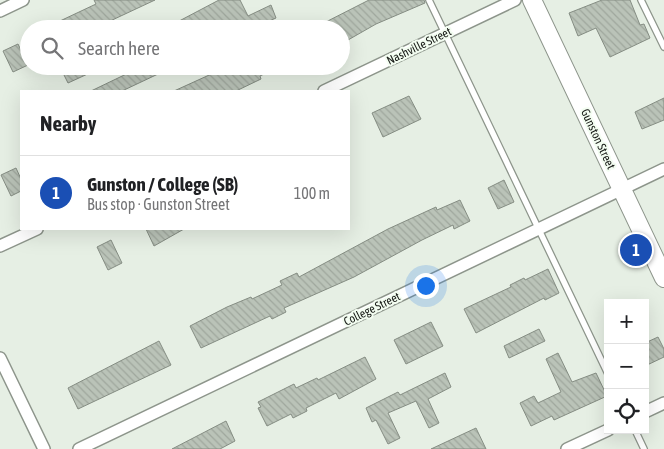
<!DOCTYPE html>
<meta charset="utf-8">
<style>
:root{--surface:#fff;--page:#f2f2f2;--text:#202124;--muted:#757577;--line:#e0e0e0;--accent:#7d62dd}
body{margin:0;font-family:"Asap Condensed",sans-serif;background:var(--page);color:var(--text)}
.controls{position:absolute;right:15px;bottom:15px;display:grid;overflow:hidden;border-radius:0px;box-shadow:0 5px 20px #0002}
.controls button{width:45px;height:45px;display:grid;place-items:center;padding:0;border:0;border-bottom:1px solid var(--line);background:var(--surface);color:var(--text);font:25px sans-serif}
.you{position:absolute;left:425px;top:285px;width:18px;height:18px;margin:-12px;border:4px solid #fff;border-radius:50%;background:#1a73e8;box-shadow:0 0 0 8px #1a73e833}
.badge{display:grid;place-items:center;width:32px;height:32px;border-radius:50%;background:var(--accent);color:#fff;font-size:16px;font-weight:700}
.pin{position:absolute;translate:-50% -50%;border:2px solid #fff;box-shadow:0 1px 5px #0006}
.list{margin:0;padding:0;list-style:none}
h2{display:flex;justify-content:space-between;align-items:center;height:65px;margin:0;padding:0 20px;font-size:21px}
h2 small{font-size:16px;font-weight:400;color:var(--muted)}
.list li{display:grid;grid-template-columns:32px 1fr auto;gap:15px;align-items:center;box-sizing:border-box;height:75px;padding:0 20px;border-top:1px solid var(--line)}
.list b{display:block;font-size:19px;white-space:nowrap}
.list p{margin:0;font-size:16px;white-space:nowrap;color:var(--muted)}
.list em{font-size:16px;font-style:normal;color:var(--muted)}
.icon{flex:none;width:28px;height:28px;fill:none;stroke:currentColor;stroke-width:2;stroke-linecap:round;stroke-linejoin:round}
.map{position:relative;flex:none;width:664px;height:449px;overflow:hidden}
.search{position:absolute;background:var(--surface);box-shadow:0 5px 20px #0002;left:20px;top:20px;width:330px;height:55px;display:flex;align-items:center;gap:12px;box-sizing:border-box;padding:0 18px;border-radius:28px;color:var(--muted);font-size:19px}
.panel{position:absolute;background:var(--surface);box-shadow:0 5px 20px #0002;left:20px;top:90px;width:330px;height:140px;border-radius:0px}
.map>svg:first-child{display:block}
.building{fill:url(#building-back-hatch);stroke:#858d83}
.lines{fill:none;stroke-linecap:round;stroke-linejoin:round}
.lane-casing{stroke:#8d958b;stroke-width:8}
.street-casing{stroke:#8d958b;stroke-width:14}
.primary-casing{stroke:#8d958b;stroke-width:20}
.lane{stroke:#fff;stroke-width:5.5}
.street{stroke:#fff;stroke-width:11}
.primary{stroke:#fff;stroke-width:18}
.labels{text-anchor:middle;stroke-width:4;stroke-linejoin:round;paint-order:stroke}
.street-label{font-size:12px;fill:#161915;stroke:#f3fdf1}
</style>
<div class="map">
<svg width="664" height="449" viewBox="0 0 664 449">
<defs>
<pattern id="building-back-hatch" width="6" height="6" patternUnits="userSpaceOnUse" patternTransform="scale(1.25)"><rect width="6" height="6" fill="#bac3b8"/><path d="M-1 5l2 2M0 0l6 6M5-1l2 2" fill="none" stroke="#9fa79d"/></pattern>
</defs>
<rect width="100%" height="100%" fill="#e6efe4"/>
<g class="building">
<path d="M94 0H155L93 29H43L96 4Z"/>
<path d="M219 0H240L248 16 271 5 276 18 251 29H164Z"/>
<path d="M369 0H424L425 3 376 24 341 44V29H312Z"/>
<path d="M602 0H630L640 25 644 24 650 38 610 57 596 28 578 36 569 13Z"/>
<path d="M18 44 28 65 13 72 3 51Z"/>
<path d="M71 66H105L68 83 62 71Z"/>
<path d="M143 66H175L122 91H91Z"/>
<path d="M229 66H280L260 76 261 79 236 91H174Z"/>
<path d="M409 96 421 119 383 137 372 113Z"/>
<path d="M664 98V120L642 129 635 112Z"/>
<path d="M16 168 21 179V191L11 196 1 175Z"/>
<path d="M504 180 514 202 498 209 488 188Z"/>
<path d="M460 200 470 221 454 229 453 225 422 240 354 277 284 308 286 312 272 319 270 316 201 348 190 326 227 307 251 297 252 299 282 285 280 281 297 273 299 277 388 229 436 207 437 210Z"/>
<path d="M146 229H184L154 246Z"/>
<path d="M111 240 122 263 108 270 97 247Z"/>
<path d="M548 269 559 293 545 300 544 298 476 333 464 309 511 287 510 285 524 278 525 280Z"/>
<path d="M431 322 443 346 406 364 394 340Z"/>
<path d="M539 329 545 341 509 358 504 346Z"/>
<path d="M658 337 664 349V357L645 366V343Z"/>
<path d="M159 341 171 365 78 409 68 388Z"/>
<path d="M558 353 572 382 596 373 607 396 554 420 552 416 531 426 520 403 534 396 538 403 561 392 546 359Z"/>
<path d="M365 357 376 379 339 399 336 393 306 408 307 411 293 418 291 414 267 426 258 408 261 407 258 402 294 384 296 388 317 378 318 380Z"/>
<path d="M445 373 451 387 428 399 439 423 429 428 416 401 388 413 400 438 388 444 376 420 372 422 366 408 398 392 400 395Z"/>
<path d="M226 421 235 441 220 449H172Z"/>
<path d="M476 428 486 449H431Z"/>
</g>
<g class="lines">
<defs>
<g id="lane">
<path d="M429 0 608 374"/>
<path d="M641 0 664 47"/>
<path d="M635 430 644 449"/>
</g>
<g id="street">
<path d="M0 11 23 0"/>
<path d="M324 91 515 0"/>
<path d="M0 246 37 229"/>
<path d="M0 358 44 449"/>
<path d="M645 412 664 403"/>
<path d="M79 449 664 169"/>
<path d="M567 449 608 430"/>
</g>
<path id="primary" d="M532 0 664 278"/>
</defs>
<use href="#lane" class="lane-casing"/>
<use href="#street" class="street-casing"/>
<use href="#primary" class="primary-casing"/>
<use href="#lane" class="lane"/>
<use href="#street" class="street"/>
<use href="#primary" class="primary"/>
</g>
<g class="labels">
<g class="street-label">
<text transform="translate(419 46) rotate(-26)" y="4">Nashville Street</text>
<text transform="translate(598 139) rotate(65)" y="4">Gunston Street</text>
<text transform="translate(372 309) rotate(-26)" y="4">College Street</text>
</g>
</g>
</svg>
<div class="controls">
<button>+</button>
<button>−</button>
<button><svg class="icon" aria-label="locate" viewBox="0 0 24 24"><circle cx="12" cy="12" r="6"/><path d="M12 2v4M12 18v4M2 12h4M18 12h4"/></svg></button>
</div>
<div class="you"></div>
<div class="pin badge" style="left:636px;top:250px;background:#1a4fb4">1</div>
<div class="search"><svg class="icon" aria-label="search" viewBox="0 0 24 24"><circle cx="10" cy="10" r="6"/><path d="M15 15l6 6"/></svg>Search here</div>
<section class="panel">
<h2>Nearby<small></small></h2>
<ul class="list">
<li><span class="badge" style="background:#1a4fb4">1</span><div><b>Gunston / College (SB)</b><p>Bus stop · Gunston Street</p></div><em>100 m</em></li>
</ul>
</section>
</div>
